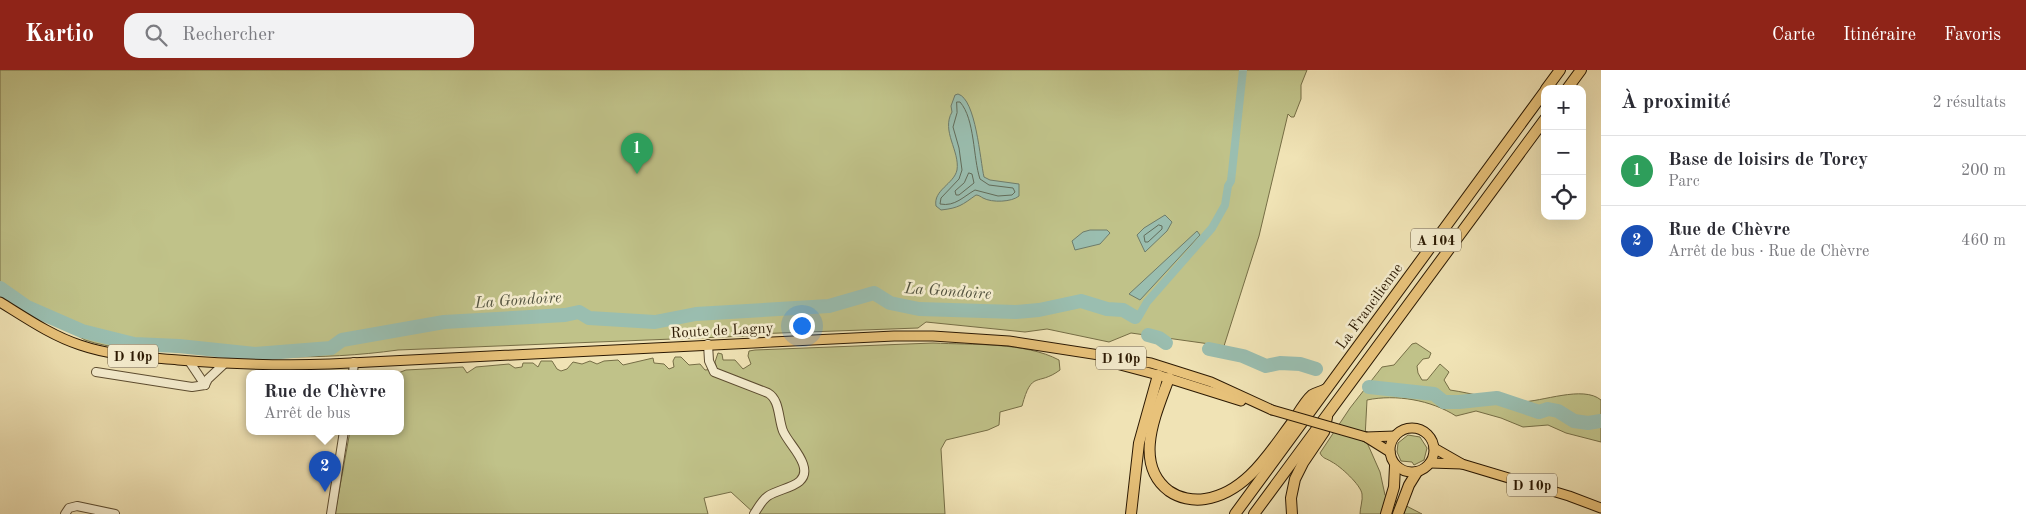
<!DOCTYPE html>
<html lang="fr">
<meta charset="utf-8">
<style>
:root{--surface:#fff;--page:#f2f2f3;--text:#2b2b33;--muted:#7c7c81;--line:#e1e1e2;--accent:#8f2418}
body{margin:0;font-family:"Old Standard TT",serif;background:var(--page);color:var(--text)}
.controls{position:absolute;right:15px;top:15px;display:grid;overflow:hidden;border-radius:10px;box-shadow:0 5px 20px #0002}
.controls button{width:45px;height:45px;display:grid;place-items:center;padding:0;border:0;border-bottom:1px solid var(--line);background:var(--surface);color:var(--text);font:25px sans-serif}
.you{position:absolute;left:801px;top:255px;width:18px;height:18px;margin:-12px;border:4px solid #fff;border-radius:50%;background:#1a73e8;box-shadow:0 0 0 8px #1a73e833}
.badge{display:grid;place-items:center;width:32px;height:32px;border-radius:50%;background:var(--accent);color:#fff;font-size:16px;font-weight:700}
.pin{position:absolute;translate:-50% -41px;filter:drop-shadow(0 1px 2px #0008)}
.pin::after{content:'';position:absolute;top:26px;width:18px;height:15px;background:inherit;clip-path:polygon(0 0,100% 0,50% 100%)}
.popup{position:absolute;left:246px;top:300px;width:158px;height:65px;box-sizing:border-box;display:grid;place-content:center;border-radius:10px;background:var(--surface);filter:drop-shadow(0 1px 4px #0005);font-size:16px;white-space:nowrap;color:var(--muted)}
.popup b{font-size:19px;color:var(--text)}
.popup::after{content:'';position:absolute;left:50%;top:100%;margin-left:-10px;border:10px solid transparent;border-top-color:var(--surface)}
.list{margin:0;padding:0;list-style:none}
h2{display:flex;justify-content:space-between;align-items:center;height:65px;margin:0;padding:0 20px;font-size:21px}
h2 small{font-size:16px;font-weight:400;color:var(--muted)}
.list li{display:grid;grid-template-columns:32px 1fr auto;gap:15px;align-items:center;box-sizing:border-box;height:70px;padding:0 20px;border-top:1px solid var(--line)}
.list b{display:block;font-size:19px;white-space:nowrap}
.list p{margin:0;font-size:16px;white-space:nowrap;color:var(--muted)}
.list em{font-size:16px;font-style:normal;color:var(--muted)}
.icon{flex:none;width:28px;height:28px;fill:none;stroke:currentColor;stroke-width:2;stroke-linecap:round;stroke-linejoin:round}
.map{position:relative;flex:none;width:1601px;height:444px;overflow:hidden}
header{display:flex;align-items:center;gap:30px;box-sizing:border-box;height:70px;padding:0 25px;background:var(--accent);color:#fff}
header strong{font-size:24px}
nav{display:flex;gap:28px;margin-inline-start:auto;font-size:18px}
.search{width:350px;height:45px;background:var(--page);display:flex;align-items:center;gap:12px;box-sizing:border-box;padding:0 18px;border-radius:15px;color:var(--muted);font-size:19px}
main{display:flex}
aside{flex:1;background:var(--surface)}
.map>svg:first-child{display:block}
.green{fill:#c0c289;stroke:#766e46}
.water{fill:#9abeb0;stroke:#6e7c6b}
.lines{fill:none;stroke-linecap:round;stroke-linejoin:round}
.shore{stroke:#626c5a;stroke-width:1}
.canal{stroke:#9abeb0;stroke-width:8}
.river{stroke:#9abeb0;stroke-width:14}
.minor-casing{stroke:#5c4c30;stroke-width:10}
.major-casing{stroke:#2b1903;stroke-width:11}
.highway-casing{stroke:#2b1903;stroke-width:12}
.minor{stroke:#f5edcf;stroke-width:8}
.major{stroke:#e8c27a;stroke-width:9}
.highway{stroke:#e8c27a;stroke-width:10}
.major-bridge-casing{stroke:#2b1903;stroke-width:11;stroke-linecap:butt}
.major-bridge{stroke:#e8c27a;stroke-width:9}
.labels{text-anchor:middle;stroke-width:5;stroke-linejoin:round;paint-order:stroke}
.shield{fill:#f5edcf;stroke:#685940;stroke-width:1}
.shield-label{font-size:14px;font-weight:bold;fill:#2b1903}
.street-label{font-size:15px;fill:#2b1903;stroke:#f5edcf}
.water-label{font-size:16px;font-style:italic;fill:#525340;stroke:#f5edcf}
</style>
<header>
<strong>Kartio</strong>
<div class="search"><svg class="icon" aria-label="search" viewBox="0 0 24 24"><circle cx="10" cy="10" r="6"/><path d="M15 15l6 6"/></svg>Rechercher</div>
<nav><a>Carte</a><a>Itinéraire</a><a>Favoris</a></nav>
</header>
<main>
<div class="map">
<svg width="1601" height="444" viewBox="0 0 1601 444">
<rect width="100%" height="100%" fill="#f0e3b5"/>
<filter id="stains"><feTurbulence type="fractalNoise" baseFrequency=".004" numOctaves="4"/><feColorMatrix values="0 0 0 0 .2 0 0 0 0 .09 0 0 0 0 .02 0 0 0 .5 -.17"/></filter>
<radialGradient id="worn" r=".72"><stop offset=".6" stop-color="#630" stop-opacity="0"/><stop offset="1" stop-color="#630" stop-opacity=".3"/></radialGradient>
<g class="green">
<path d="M0 0H1307L1301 15V29L1294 47H1291L1288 44 1259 166 1224 276 1131 263 1109 272 1047 259 1025 262 926 252 918 258 753 264 748 266 398 280C320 291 243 287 165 281 138 279 111 279 85 270L0 219Z"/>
<path d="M933 273C972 275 1025 272 1059 290L1060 300C1037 317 1032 299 1022 336L1000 342 999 355 988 360 946 370 941 379 945 444H755L731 422 704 428 708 444H335L350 361H400V303H398L406 300 463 297 467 303 476 297 509 294 515 298 522 297 523 293H533L538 297 541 291H552L557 299 561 301 567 299 573 292 582 294 590 291 597 294 604 291 618 290 623 295 653 288 654 293 664 294 669 299 674 297 673 291 675 287H681L689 295 700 294 705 300 717 299 715 292 718 283 722 284 723 290H735L743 299 751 294 748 286 749 281 755 280Z"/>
<path d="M1416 273 1431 283 1429 288 1423 289 1417 296 1418 303 1422 310H1427L1440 294 1449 302 1444 310 1450 320C1471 323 1499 331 1520 332 1542 332 1583 315 1601 330V372L1566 363 1548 355 1523 357 1501 348 1476 341 1456 346C1431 330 1396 324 1367 330L1365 368 1380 402 1385 425 1422 444H1360C1360 438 1363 430 1362 424 1361 415 1340 396 1332 392 1326 388 1323 389 1320 383L1350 338 1382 297 1394 295 1412 274Z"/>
<path d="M1408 365 1420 367 1427 378 1424 390 1414 395 1412 392 1401 391 1397 382 1398 373Z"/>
</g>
<g class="water">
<path d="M958 24C976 29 980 90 984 107L990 110 1019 114V126C1012 132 992 133 983 128 981 127 979 125 976 125 962 135 959 138 941 140L936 136C933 120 954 114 957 100 960 81 941 61 952 42L951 36 955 25Z"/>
<path d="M1165 145 1172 152 1167 161 1145 182 1137 165 1144 158Z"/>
<path d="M1090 160H1107L1110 163 1100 174 1075 180 1072 171 1083 162Z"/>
<path d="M1197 161 1200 165 1140 230 1129 224Z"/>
</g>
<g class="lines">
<g class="shore">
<path d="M957 32H960C975 49 973 88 980 109L989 115 1013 118 1015 122 1012 125 998 126 975 120C964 126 955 137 940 134L941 128 959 109 962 100 959 78 953 57 957 43Z"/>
<path d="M969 103 972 104 974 113 959 125H956L955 121 964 113Z"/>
<path d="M1159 155 1162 156V159L1148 172H1145L1144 166Z"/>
</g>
<path class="canal" d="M1135 247 1139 246 1147 232 1212 158 1225 135 1228 116 1231 111 1243 0"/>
<g class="river">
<path d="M0 218 27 237 82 261 134 274 179 276 255 284 331 278 342 270 444 252 565 245 579 242 589 248 655 252 696 244 829 236 874 223 890 233 919 239 1016 242 1039 240 1081 231 1107 239 1123 240 1135 247"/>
<path d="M1148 265 1159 268 1166 273"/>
<path d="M1209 279 1243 286 1266 296 1280 293 1300 294 1316 299"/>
<path d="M1369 317 1434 324 1444 332H1459L1497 328 1539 342 1548 339 1558 341 1574 351 1588 353 1601 351"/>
</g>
<defs>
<g id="minor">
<path d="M708 274 709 291 714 302 768 323C780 330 778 348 783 361 788 372 799 382 803 394 811 417 781 417 768 426 762 430 758 438 754 444"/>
<path d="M189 291 205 315"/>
<path d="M96 302 179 315 192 317 205 315"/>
<path d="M353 303 354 292"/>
<path d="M205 315 208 309 224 294"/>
<path d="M65 444 69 438 77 436 115 444"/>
<path d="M331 444 344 361"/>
</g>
<g id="major">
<path d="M0 232C26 248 52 266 80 275 112 286 145 287 178 290 229 294 278 296 330 294L894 266H933L1009 271 1151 293 1211 312 1272 340"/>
<path d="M1105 291 1158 305 1241 331"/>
<circle cx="1412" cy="380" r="22"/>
<path d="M1366 367 1395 366"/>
<path d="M1366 367 1390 382"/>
<path d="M1434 378 1462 394 1569 426 1601 438"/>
<path d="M1430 393 1462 394"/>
</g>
<g id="highway">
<path d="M1546 19 1560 0"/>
<path d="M1567 19 1581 0"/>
<path d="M1169 308C1157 342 1132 393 1169 421 1179 428 1193 431 1205 429 1247 423 1271 380 1294 350 1299 342 1305 331 1312 325 1316 323 1322 321 1326 319"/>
<path d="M1131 444 1139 373 1158 305"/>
<path d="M1235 444 1545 21"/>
<path d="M1254 444 1545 49"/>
<path d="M1292 444 1291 428 1295 409 1303 393 1324 362 1327 347"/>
<path d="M1386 444 1394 417 1395 396"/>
<path d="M1398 444 1409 415 1417 402"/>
</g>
</defs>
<use href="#minor" class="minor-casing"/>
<use href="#major" class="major-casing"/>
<use href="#highway" class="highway-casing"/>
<use href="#minor" class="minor"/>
<use href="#major" class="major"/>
<use href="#highway" class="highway"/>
<defs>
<path id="major-bridge" d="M1272 340 1366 367"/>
</defs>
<use href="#major-bridge" class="major-bridge-casing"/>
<use href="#major-bridge" class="major-bridge"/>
</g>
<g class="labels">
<g class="shield">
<rect x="1411" y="158.5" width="50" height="23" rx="4"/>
<rect x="108" y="274.5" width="50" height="23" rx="4"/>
<rect x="1096" y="276.5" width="50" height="23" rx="4"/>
<rect x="1507" y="403.5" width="50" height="23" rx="4"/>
</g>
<g class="shield-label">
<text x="1436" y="175">A 104</text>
<text x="133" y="291">D 10p</text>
<text x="1121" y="293">D 10p</text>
<text x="1532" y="420">D 10p</text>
</g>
<g class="street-label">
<text transform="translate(1369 236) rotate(-54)" y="5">La Francilienne</text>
<text transform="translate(722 260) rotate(-3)" y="5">Route de Lagny</text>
</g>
<g class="water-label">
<text transform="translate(948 220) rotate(4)" y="6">La Gondoire</text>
<text transform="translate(518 229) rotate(-4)" y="6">La Gondoire</text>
</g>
</g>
<rect width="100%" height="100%" filter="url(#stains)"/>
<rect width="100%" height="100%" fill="url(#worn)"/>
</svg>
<div class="controls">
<button>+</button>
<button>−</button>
<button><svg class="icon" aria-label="locate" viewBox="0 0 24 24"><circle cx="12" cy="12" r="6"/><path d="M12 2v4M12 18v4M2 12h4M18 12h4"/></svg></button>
</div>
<div class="you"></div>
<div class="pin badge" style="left:637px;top:104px;background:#2e9e5b">1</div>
<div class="pin badge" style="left:325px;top:422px;background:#1a4fb4">2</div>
<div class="popup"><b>Rue de Chèvre</b>Arrêt de bus</div>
</div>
<aside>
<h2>À proximité<small>2 résultats</small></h2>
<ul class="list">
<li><span class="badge" style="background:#2e9e5b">1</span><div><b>Base de loisirs de Torcy</b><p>Parc</p></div><em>200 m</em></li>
<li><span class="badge" style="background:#1a4fb4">2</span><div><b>Rue de Chèvre</b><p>Arrêt de bus · Rue de Chèvre</p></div><em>460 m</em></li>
</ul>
</aside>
</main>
